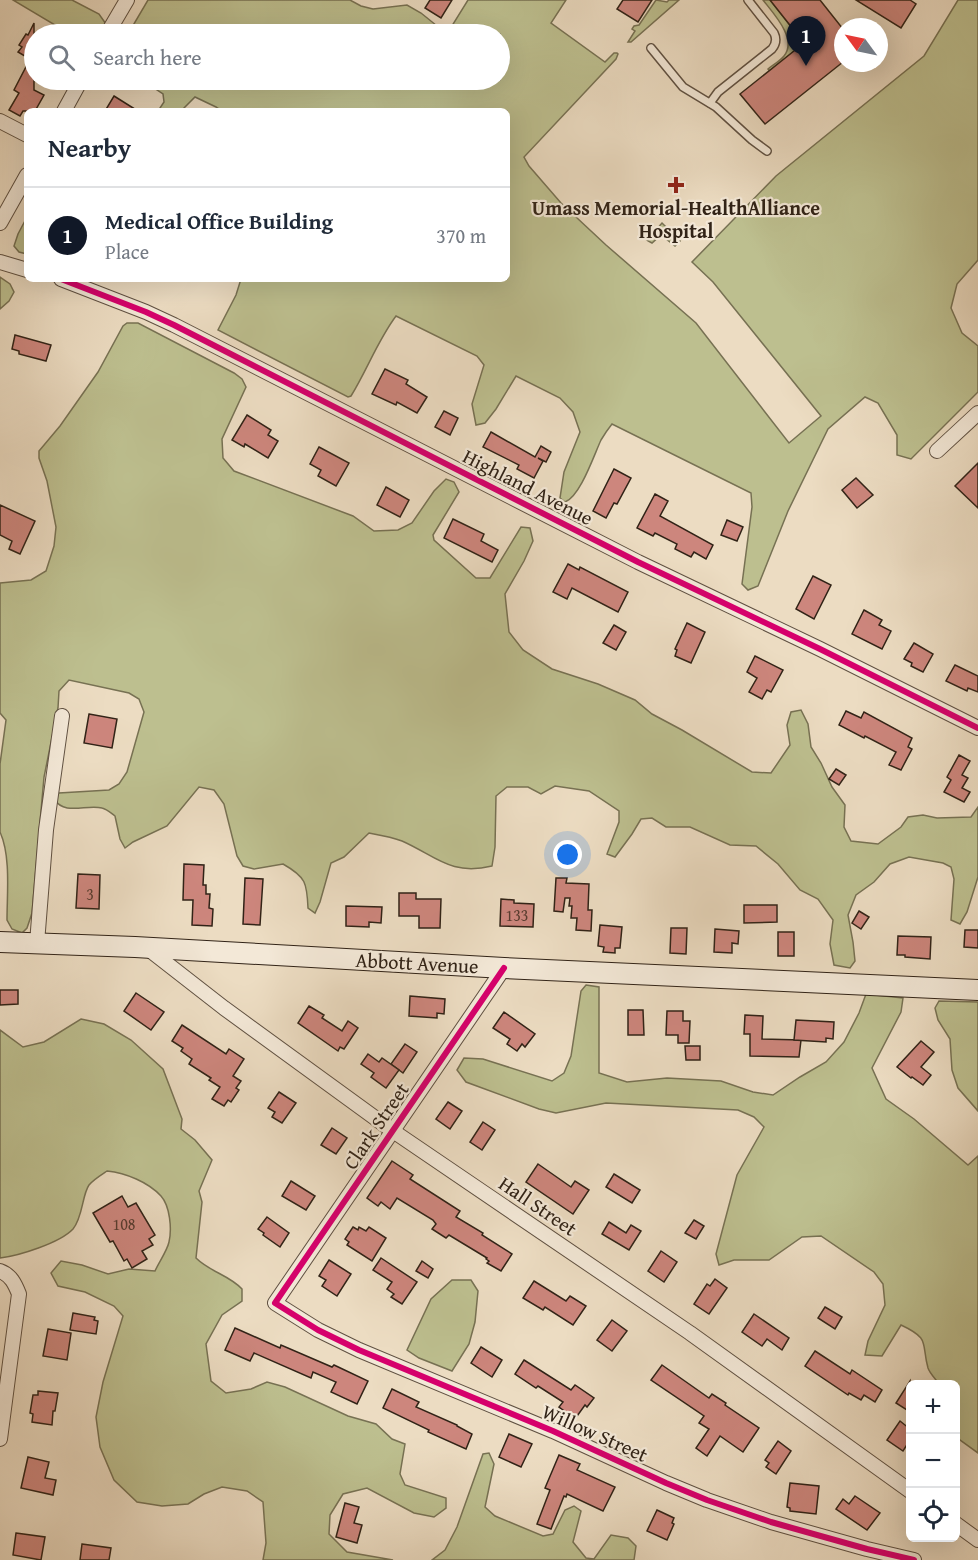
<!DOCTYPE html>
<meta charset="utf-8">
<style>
:root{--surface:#fff;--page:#f6f6f7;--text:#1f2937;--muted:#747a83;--line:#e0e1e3;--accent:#111827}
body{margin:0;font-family:"Gentium Book Plus",serif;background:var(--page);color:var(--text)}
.controls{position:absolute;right:18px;bottom:18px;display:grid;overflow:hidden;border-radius:9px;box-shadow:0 6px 24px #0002}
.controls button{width:54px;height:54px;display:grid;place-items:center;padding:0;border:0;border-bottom:2px solid var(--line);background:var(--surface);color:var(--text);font:30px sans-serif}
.compass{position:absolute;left:834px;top:18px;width:54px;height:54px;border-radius:50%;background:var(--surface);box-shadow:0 6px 24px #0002;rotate:303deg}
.you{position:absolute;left:568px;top:855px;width:21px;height:21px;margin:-15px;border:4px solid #fff;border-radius:50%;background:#1a73e8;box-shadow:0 0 0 9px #1a73e833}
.badge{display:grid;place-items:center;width:39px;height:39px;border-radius:50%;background:var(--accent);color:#fff;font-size:20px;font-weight:700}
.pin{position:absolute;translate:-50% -50px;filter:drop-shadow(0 2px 3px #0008)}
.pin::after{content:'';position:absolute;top:32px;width:21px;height:18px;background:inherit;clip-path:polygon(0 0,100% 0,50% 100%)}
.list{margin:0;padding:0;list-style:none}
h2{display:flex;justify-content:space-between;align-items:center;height:78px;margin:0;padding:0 24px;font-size:26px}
h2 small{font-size:20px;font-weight:400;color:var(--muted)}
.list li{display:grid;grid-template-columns:39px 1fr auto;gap:18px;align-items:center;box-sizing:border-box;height:96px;padding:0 24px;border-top:2px solid var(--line)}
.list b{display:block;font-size:22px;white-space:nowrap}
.list p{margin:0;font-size:20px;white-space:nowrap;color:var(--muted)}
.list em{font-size:20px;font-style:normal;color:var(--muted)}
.icon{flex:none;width:33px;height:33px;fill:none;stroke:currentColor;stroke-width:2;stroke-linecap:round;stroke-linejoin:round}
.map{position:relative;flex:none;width:978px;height:1560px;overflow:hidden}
.search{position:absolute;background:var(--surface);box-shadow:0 6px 24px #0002;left:24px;top:24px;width:486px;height:66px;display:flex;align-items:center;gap:15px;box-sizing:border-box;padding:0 21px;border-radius:33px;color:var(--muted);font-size:22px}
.panel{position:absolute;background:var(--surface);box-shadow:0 6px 24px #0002;left:24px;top:108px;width:486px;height:174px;border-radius:9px}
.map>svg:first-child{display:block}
.green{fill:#bdbf8f;stroke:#777153;stroke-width:1.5}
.building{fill:#cd867d;stroke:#312317;stroke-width:1.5}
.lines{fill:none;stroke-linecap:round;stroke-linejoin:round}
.lane-casing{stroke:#605142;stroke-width:10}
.street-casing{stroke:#605142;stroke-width:16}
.secondary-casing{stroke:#312317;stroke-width:22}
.lane{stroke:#f3e8d7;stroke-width:7}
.street{stroke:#f3e8d7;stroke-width:14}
.secondary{stroke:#f3e8d7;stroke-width:20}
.cycleway-casing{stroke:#f3e8d7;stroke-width:10}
.cycleway{stroke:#d6006c;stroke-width:6}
.poi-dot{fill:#8f2418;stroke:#f3e8d7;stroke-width:2}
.labels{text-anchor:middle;stroke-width:4.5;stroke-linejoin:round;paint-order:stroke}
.number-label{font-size:16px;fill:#583c30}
.poi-label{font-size:20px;font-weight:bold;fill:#312317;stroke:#f3e8d7}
.street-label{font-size:20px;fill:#312317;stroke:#f3e8d7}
</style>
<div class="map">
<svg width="978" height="1560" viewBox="0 0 978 1560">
<rect width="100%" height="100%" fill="#ecdcc2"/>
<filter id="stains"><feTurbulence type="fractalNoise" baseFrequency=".00333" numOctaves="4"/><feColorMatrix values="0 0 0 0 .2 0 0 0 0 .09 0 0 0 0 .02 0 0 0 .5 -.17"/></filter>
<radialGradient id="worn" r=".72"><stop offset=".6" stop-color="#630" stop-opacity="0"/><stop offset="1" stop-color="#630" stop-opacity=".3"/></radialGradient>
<g class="green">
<path d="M13 0H72L99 14 106 24 98 34H70Z"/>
<path d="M148 0H350L361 6 373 9 407 5 421 13 447 34 468 0H566L551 23 605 62 614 53H617L618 54 616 59 524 157 529 166 561 203 606 245 696 323 789 443 821 416 713 282 692 262 776 176 924 56 958 0H978V260L957 284 951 308 962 333 978 346V392L911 459 897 455V435L878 403 865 397 828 429 788 511 758 586 748 590 742 584 752 507 751 493 612 424C608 429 604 435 601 440 594 455 580 497 565 502L560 498 564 472 580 432 573 412 560 398 516 376 496 409 485 423 476 425 472 404 484 365 477 356 396 316C378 340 367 370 351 396L348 397 218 330 236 295 241 279H507V111H222L216 107 195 97 181 111H158L164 102 163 94 142 80H500V34H128Z"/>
<path d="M656 0 667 2 669 0H679L631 42H628L635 31 632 29 634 26 639 25Z"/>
<path d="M763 0H770L804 43 770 71 768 69C773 65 780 61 784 56 798 39 773 13 763 0Z"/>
<path d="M27 217V254L19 252 14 246 18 234Z"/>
<path d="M662 223 680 241 675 246 661 235 652 243 648 241 647 240Z"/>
<path d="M0 277 10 284 14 292 9 301 0 309Z"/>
<path d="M127 323H138L234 373 242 379 246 387 222 439 223 458 234 471 353 516 374 531 398 530 412 523 434 491 446 479 454 482 459 492 433 535 434 540 476 578H490L521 527 530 528 533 541 524 561 505 594 509 632 523 650 552 669 598 684 635 700 652 714 682 730 752 772 771 773 790 745 787 725 791 712 801 710 808 724 811 747 821 763 832 787 845 805 844 827 851 841 878 844 901 827 908 817 923 815 937 818 971 817 978 807V877L967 912 960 924 951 920 954 879 951 867 943 863 909 857 890 864 874 882 856 895 848 915 853 942 855 961 850 968 834 965 830 944 833 920 818 899 800 890 778 864 756 846 730 845 690 827H666L652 818 641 819 632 834 615 857 607 854 619 822V811L589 791 555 786 541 794 528 787H507L496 796 495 847 492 866C450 876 436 856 402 841 392 837 380 835 369 833L344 857 331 863 320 902 315 913 308 908C307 883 306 877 283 864L254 869 243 866 237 856 224 804 214 790 199 787 167 826 133 842 125 848 120 839 115 816C112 814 107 809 102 808 86 804 65 816 54 799L59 793 109 790 119 784 127 772 144 712 139 699 129 693 69 680 59 691 58 708 44 777 32 913 27 928 22 933 12 929 7 920C7 894 11 856 0 832V764L6 720 0 713V583L31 580 46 571 54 546 56 527 47 481 39 458V451L60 426 98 372 123 326Z"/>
<path d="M586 985 599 987V1073L627 1082 667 1078 721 1081 753 1092 773 1095 800 1077 826 1062 844 1042 859 1013 866 994 903 998 901 1012 872 1068 886 1099 914 1119 968 1165 978 1156V1453L956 1437V1384H939C936 1379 930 1374 928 1368 921 1343 931 1339 901 1325L882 1356 865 1355 868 1341 885 1305 883 1284 874 1272 821 1236 802 1237 769 1260H734L719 1265 716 1254 737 1175 764 1127 754 1117 738 1110 606 1103 556 1113 539 1109 466 1082 457 1070 464 1058 483 1059 552 1081 564 1073 571 1056 581 991Z"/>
<path d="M939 1001 978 1002V1111L958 1088 952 1070 950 1039 938 1020 935 1008Z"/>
<path d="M81 1019 104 1024 131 1040 163 1069 182 1119 181 1129 195 1140 212 1160 199 1191 202 1202 196 1258C210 1272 229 1275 242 1289V1301L222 1315 206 1344 211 1381 226 1393 251 1389 267 1382 285 1387 348 1416 376 1424 392 1439 405 1444 400 1474 405 1485 446 1498V1508L434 1517 414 1513 367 1488 343 1494 330 1515 329 1534 347 1552 393 1560H263L266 1543 263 1502 247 1491 222 1487 204 1494 188 1504 162 1506 137 1502 114 1480 100 1447 96 1417 103 1382 123 1316 114 1306 85 1292 58 1286 51 1273 61 1261 82 1265 108 1274 129 1269 155 1271C159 1262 167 1251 169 1242 172 1229 170 1206 161 1196 148 1182 126 1173 107 1171 101 1175 93 1180 89 1185 82 1195 83 1217 73 1229 60 1243 18 1256 0 1258V1030L23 1047 44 1042Z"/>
<path d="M452 1280H471L478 1291 475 1322 469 1344 452 1371 419 1358 407 1350 431 1299Z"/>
<path d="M489 1453 494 1464 485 1507 495 1516 543 1536 553 1534 565 1510 574 1506 581 1511 573 1542 586 1558 594 1559 611 1535 628 1538 636 1546 634 1560H432L445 1550 457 1527 483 1454Z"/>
</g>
<g class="building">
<path d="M430 0H452L441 18 425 8Z"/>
<path d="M623 0H652L638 22 617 9Z"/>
<path d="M770 0H820L843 29V62L765 124 740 94 804 43Z"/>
<path d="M856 0H910L916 4 901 28Z"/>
<path d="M34 23V90L44 95 35 111H23L20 116 9 110 19 93 14 90 30 59 18 52 22 47 19 45 26 34 28 35Z"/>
<path d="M114 96 138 111H105Z"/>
<path d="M15 335 51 345 46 361 19 354V351L12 349Z"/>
<path d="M385 369 408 380 406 384 427 397 417 413 397 402 396 405 372 394Z"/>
<path d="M444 411 458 418 450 435 435 427Z"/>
<path d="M247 415 271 430 268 435 278 441 268 458 245 444 244 447 232 440Z"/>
<path d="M491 432 535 457 541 446 551 452 546 462 538 458 543 461 534 478 517 469 519 465 483 447Z"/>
<path d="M319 447 349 463 336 486 318 476 321 470 310 464Z"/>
<path d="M978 463V508L955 486Z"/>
<path d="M614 469 631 478 617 504 614 503 606 518 593 511Z"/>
<path d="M856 478 873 495 857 508 842 490Z"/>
<path d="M386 487 409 500 400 517 377 505Z"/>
<path d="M655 494 668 501 660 516 713 545 706 559 694 552 691 557 675 549 677 544 655 533 653 536 637 528Z"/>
<path d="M0 505 35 521 20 554 9 549 12 541 0 535Z"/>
<path d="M453 519 484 534 481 541 498 550 492 562 444 538Z"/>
<path d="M727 520 743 527 737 541 721 535Z"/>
<path d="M568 564 579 570 580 567 628 592 618 612 572 588 567 599 553 592Z"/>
<path d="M813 576 831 585 814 619 796 609Z"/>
<path d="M864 610 882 620 879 625 891 631 882 649 852 634Z"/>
<path d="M687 623 705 632 691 663 675 656 677 650 675 649Z"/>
<path d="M614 625 626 632 616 650 603 643Z"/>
<path d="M914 643 933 654 923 672 911 666 912 663 904 659Z"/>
<path d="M755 656 783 670 771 692 767 690 762 699 749 692 757 678 747 672Z"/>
<path d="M955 665 978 676V692L968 688 967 691 946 681Z"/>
<path d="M846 711 861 718 864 712 912 738 908 747 912 749 901 770 889 765 896 752 865 736 864 738 839 725Z"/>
<path d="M89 714 117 719 112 748 84 743Z"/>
<path d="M959 755 970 761 962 775 968 778 962 788 970 792 964 802 944 792 951 780 947 777Z"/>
<path d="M836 769 846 775 839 785 829 779Z"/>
<path d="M184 864 204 865 203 885H206V894H210L209 908 213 909 212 926 192 925 193 900H183Z"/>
<path d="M78 874 100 875 99 909 76 908Z"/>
<path d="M245 878 263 879 260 925 243 924Z"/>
<path d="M556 878H567L566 883 589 884 588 910H592L591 931 576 930 577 918H571L572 906H569L570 898H565L563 912 554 911Z"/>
<path d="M399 893H416V899H441L440 928H419V916H399Z"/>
<path d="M501 899 514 900V903L534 904 533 927 500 926Z"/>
<path d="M744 905H777V922L744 923Z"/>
<path d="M346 906 382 907 381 923 369 922V927L346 926Z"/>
<path d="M859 911 869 917 861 929 852 923Z"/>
<path d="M600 925 622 927 620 948H615V953L603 952 604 947 598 946Z"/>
<path d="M671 928H687L686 954 670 953Z"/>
<path d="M715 929 739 931 738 944 732 943V953L714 952Z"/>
<path d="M965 930H978V948L964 947Z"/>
<rect x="778" y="932" width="16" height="24"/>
<path d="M898 936 931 937 930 959 905 957V955H897Z"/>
<path d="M0 990H18V1004L0 1005Z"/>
<path d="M136 993 164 1012 151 1030 124 1011Z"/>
<path d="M410 996 445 999 444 1014 437 1013V1018L409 1016Z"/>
<path d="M309 1006 324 1015 322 1018 342 1031 348 1021 358 1028 344 1049 340 1047 338 1051 298 1023Z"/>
<path d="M628 1010H643L644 1035H628Z"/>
<path d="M667 1011H683V1021H690L689 1043H678V1035H666Z"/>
<path d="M504 1012 535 1034 525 1047 522 1044 517 1051 507 1044 510 1039 493 1028Z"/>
<path d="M745 1015 763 1016 762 1039 801 1040 799 1057 750 1056V1034H744Z"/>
<path d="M796 1020 834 1022 833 1039 826 1038V1042L794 1040Z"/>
<path d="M182 1025 226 1054 229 1049 244 1059 233 1076 241 1081 236 1088 239 1090 231 1102 228 1100 224 1106 212 1099 220 1087 209 1080 211 1078 189 1064 192 1059 181 1051 183 1048 172 1041Z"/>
<path d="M921 1041 934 1052 921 1067 931 1075 923 1085 912 1077 911 1078 897 1067Z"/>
<path d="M405 1044 417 1052 403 1073 391 1064Z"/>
<path d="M685 1046H700V1060H686Z"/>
<path d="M368 1054 379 1062 382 1058 399 1070 386 1088 371 1077 374 1073 361 1064Z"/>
<path d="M279 1092 296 1103 282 1123 272 1117 275 1112 268 1108Z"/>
<path d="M448 1102 462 1111 450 1129 436 1119Z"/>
<path d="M483 1122 495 1130 482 1150 470 1142Z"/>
<path d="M332 1128 347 1138 336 1154 321 1145Z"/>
<path d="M392 1161 413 1175 410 1179 460 1211 456 1217 483 1233 482 1235 512 1254 501 1271 487 1263 489 1261 486 1259 487 1258 449 1235 446 1238 432 1229 436 1224 433 1220 397 1198 390 1209 381 1202 378 1206 367 1198Z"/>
<path d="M538 1164 571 1187 575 1181 589 1190 573 1214 526 1182Z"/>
<path d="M614 1174 640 1190 632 1203 606 1187Z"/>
<path d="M291 1181 315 1196 306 1210 282 1196Z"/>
<path d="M122 1196 128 1207 136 1203 155 1235 149 1239 153 1245 142 1251 147 1259 132 1268 127 1259 124 1261 113 1241 110 1242 93 1213Z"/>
<path d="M267 1217 289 1233 280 1247 263 1235 264 1233 258 1229Z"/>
<path d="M694 1220 704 1226 696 1239 685 1233Z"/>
<path d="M609 1222 626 1233 631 1225 641 1231 629 1250 602 1234Z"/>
<path d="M353 1227 358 1230 359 1227 366 1231 369 1227 386 1238 372 1261 347 1245 349 1242 345 1239Z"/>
<path d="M661 1251 677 1262 664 1282 648 1271Z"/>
<path d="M381 1258 417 1282 402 1304 391 1297 394 1294 387 1289 392 1282 373 1270Z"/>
<path d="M329 1260 351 1274 337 1296 322 1286 326 1280 319 1276Z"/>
<path d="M422 1261 433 1269 428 1278 416 1271Z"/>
<path d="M715 1279 727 1288 709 1314 694 1304 707 1284 710 1286Z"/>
<path d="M534 1281 566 1301 570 1296 586 1306 573 1325 545 1307 543 1310 523 1298Z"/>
<path d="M825 1307 842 1317 835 1329 818 1318Z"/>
<path d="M73 1313 95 1317 94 1320 98 1321 96 1334 70 1330Z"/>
<path d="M754 1314 789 1338 782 1350 767 1339 762 1346 742 1332Z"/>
<path d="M612 1320 627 1331 612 1351 597 1340Z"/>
<path d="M235 1328 280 1348 281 1345 332 1367 334 1365 368 1381 357 1404 331 1392 336 1382 313 1372 311 1378 254 1353 250 1361 225 1350Z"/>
<path d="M48 1329 71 1333 67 1360 43 1356Z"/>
<path d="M481 1347 502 1360 492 1377 471 1363Z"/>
<path d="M815 1351 850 1374 852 1370 882 1390 875 1402 864 1395 861 1400 849 1393 848 1395 805 1366Z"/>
<path d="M524 1360 571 1390 575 1385 594 1398 587 1407 585 1405 575 1419 559 1407 563 1402 538 1386 536 1388 515 1374Z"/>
<path d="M662 1365 709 1398 712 1394 726 1403 725 1405 759 1428 743 1452 720 1436 707 1456 696 1448 709 1429 699 1423 704 1416 651 1380Z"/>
<path d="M910 1381V1412L896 1403Z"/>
<path d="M392 1389 419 1402 416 1407 457 1425V1426L472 1434 466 1449 428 1432 429 1430 383 1408Z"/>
<path d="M38 1391 58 1393 55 1411H53L52 1425 32 1422 33 1414 30 1413 33 1395H38Z"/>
<path d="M900 1421 910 1429V1440L903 1451 887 1440Z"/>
<path d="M509 1434 532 1444 521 1467 499 1457Z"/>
<path d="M778 1441 791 1451 776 1474 766 1467 769 1463 765 1460Z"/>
<path d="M559 1455 580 1464 577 1470 615 1487 603 1511 567 1494 566 1497 564 1496 551 1529 537 1524 550 1490 545 1488Z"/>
<path d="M28 1457 49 1462 45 1478 56 1480 53 1495 21 1488Z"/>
<path d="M790 1483 819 1486 816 1514 790 1511V1508L787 1507Z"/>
<path d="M855 1496 880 1513 867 1530 836 1509 843 1499 849 1504Z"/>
<path d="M345 1503 359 1507 354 1523 362 1525 357 1543 336 1537Z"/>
<path d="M657 1510 674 1518 672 1523 674 1524 667 1540 647 1531Z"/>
<path d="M16 1533 45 1537 41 1560 13 1555Z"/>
<path d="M82 1544 111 1548 109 1560H80Z"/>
</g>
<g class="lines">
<defs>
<g id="lane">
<path d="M651 48 683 87 716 107 752 140 767 151"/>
<path d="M710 103 718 92 772 49C776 44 777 39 774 33L748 0"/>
</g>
<g id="street">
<path d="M107 34 127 0"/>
<path d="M64 111 81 80"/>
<path d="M0 121 27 135"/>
<path d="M0 223 27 175"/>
<path d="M0 262 27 270"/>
<path d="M61 279 146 312 174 325 638 562 820 649 978 728"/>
<path d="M937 451 978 413"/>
<path d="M37 943 46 830 62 716"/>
<path d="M147 948 224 1008 393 1131 690 1333 910 1491"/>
<path d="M504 968 275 1303 318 1330 359 1350 553 1431 666 1483 707 1500 771 1522 867 1549 914 1560"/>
<path d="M0 1271C11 1275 15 1284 19 1294L0 1439"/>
<path d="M956 1524 978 1540"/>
</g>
<path id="secondary" d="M0 942 135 947 504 968 978 990"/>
</defs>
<use href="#lane" class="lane-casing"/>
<use href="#street" class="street-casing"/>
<use href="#secondary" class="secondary-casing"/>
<use href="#lane" class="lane"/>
<use href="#street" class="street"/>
<use href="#secondary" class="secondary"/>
<defs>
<g id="cycleway">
<path d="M61 279 146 312 174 325 638 562 820 649 978 728"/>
<path d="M504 968 275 1303 318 1330 359 1350 553 1431 666 1483 707 1500 771 1522 867 1549 914 1560"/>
</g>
</defs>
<use href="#cycleway" class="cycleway-casing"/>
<use href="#cycleway" class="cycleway"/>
</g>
<path class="poi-dot" d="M673 176h6v6h6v6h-6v6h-6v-6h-6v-6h6z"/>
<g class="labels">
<g class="number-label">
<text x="90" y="900">3</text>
<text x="517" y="921">133</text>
<text x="124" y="1230">108</text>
</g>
<g class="poi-label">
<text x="676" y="215">Umass Memorial-HealthAlliance<tspan x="676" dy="23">Hospital</tspan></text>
</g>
<g class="street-label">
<text transform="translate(528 487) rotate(27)" y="7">Highland Avenue</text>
<text transform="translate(417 963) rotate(3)" y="7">Abbott Avenue</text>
<text transform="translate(376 1126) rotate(-56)" y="7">Clark Street</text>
<text transform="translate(538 1206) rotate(34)" y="7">Hall Street</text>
<text transform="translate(595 1433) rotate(24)" y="7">Willow Street</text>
</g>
</g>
<rect width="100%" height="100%" filter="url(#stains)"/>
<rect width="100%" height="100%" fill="url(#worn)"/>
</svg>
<div class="controls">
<button>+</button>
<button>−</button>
<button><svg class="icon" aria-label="locate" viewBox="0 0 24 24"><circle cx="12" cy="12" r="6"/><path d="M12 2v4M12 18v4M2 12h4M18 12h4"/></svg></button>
</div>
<svg class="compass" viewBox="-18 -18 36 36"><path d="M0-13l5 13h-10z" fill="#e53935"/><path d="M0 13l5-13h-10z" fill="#747a83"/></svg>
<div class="you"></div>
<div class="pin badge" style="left:806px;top:66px">1</div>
<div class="search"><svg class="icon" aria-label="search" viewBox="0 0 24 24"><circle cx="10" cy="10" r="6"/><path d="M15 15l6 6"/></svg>Search here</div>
<section class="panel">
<h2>Nearby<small></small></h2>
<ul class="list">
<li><span class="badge">1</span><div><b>Medical Office Building</b><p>Place</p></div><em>370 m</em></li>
</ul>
</section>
</div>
